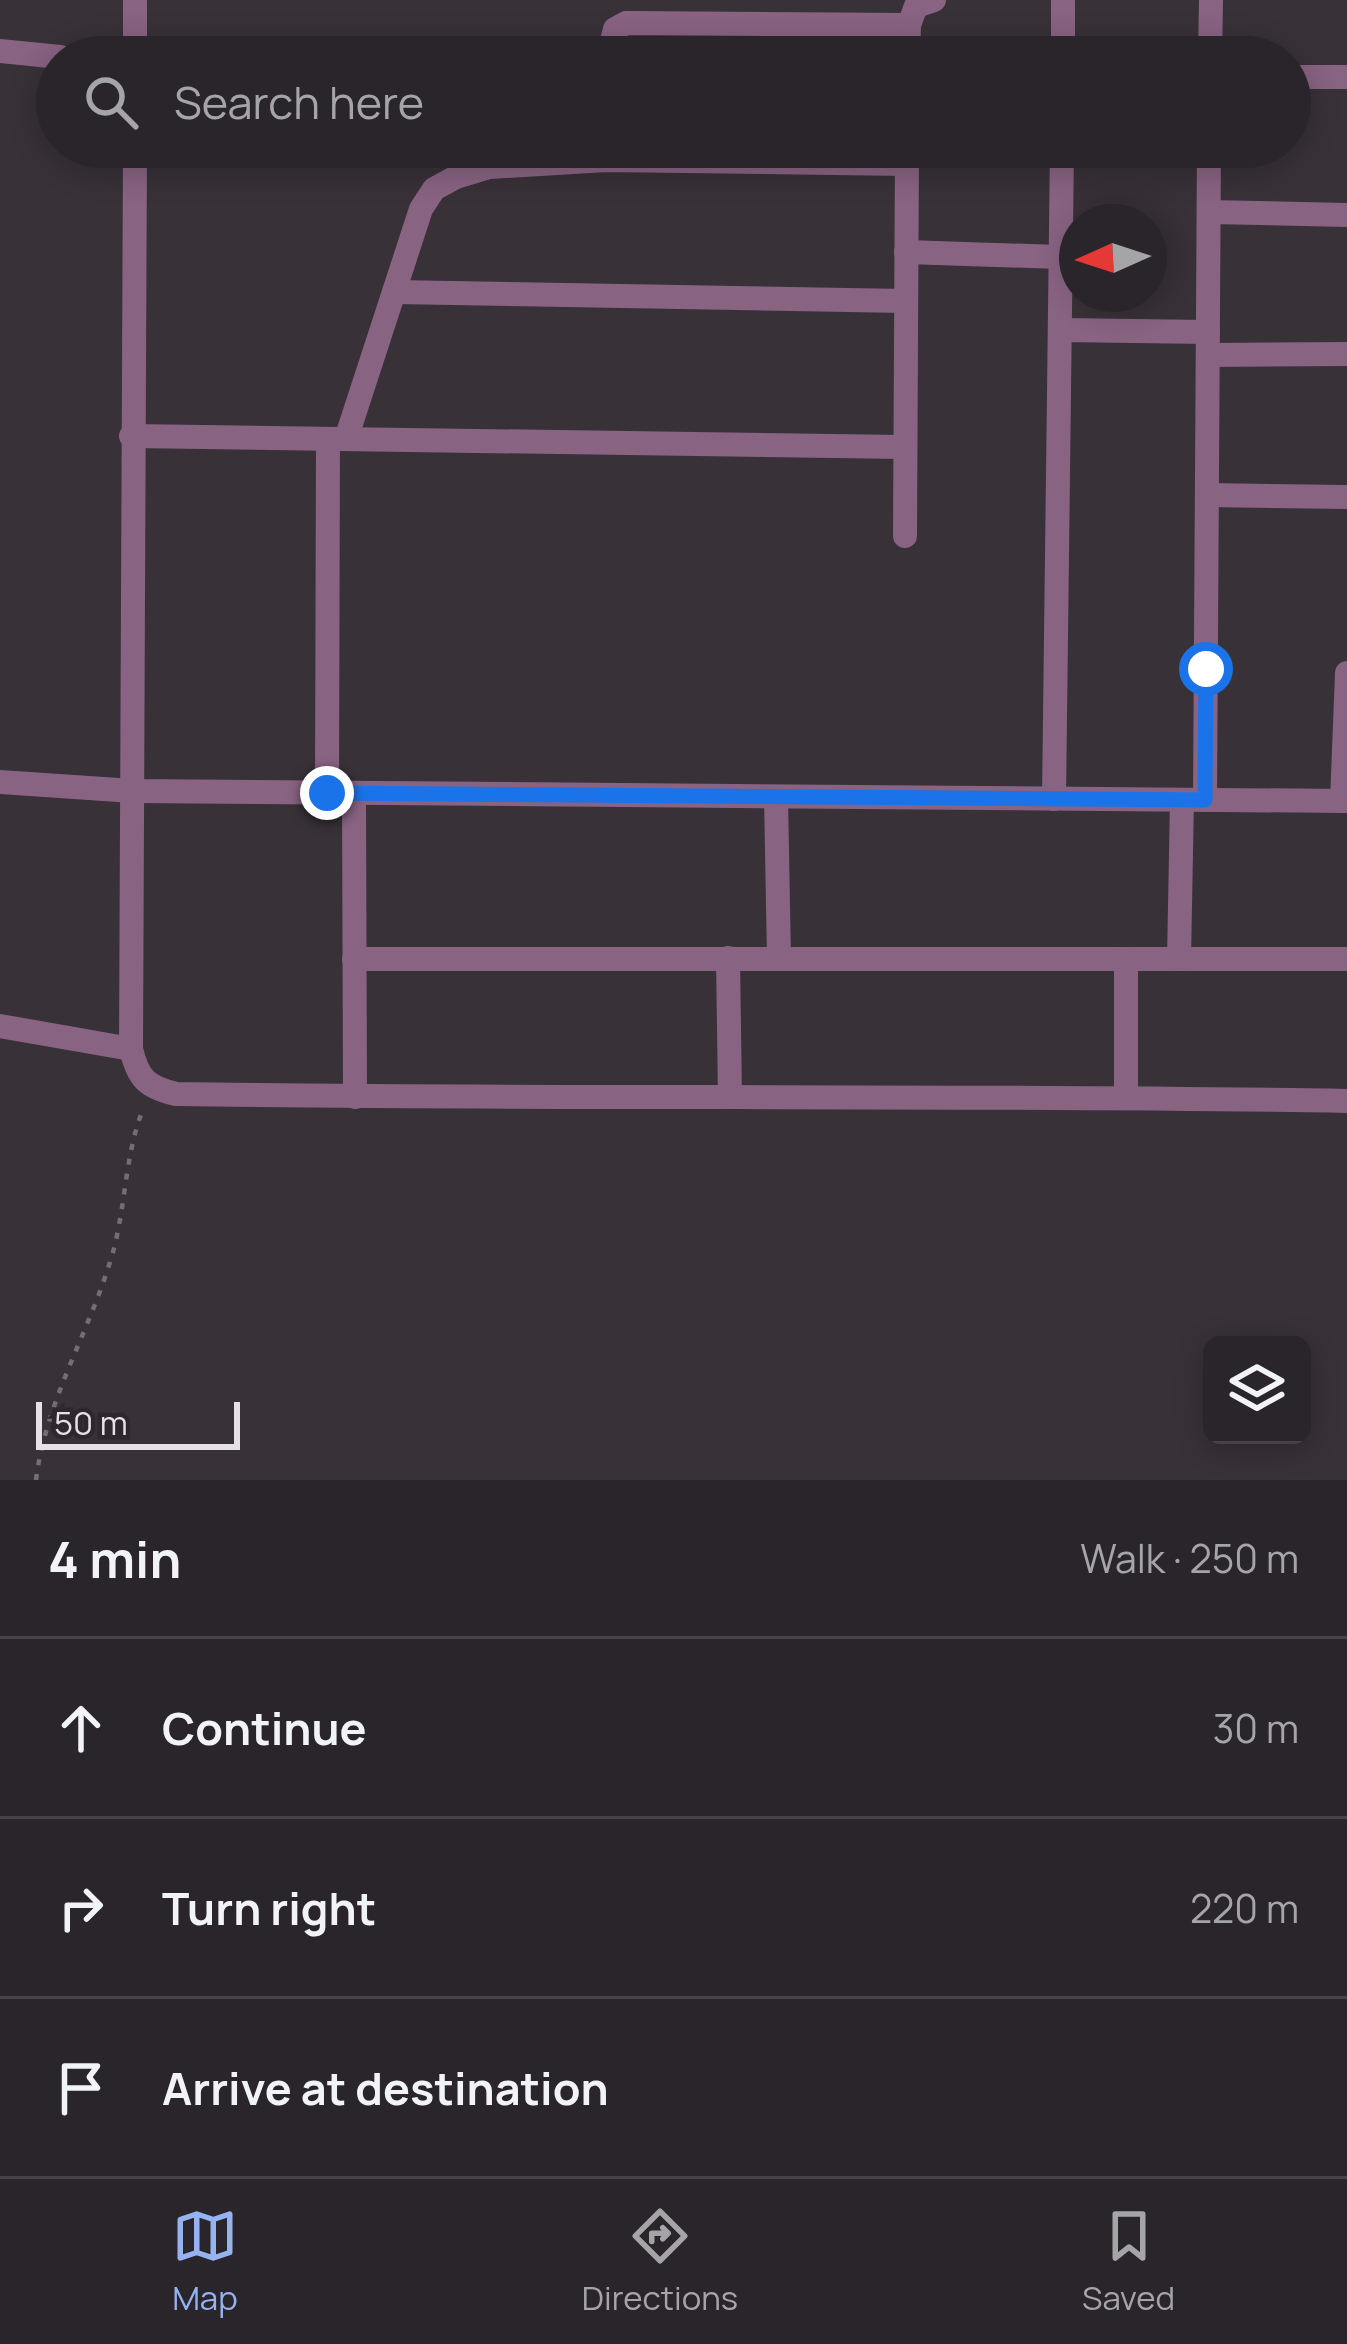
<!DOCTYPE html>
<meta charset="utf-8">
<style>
:root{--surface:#2a252a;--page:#322d32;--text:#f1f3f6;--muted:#a5a5a8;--line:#464247;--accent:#95b2f1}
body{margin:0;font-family:Manrope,sans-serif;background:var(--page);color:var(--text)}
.controls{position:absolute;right:36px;bottom:36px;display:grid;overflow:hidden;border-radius:18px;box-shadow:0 6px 30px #0003}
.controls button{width:108px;height:108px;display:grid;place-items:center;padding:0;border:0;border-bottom:3px solid var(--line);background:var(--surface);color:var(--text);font:60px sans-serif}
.compass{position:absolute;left:1059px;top:204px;width:108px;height:108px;border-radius:50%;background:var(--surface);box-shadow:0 6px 30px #0003;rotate:267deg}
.scale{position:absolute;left:36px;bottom:30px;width:204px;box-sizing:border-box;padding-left:12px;border:6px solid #e6e1e6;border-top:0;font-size:33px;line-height:42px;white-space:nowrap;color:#e6e1e6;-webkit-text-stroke:9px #2e272e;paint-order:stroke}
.stop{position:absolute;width:36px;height:36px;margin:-27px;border:9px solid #1a73e8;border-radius:50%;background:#fff}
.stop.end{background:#1a73e8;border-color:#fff;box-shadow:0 3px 12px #0008}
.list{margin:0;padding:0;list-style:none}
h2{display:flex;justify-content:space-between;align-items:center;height:156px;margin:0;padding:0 48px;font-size:51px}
h2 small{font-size:39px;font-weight:400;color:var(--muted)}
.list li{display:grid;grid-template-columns:78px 1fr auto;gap:36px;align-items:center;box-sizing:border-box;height:180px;padding:0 48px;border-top:3px solid var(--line)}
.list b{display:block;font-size:45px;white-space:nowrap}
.list em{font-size:39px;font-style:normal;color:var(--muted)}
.icon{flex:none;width:66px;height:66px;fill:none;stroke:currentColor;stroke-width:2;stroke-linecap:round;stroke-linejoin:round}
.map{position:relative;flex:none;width:1347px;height:1480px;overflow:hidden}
.search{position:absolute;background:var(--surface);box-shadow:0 6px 30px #0003;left:36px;right:36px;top:36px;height:132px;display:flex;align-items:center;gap:30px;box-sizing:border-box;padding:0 42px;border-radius:66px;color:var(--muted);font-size:45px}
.sheet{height:696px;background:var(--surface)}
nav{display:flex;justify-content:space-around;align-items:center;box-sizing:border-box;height:168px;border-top:3px solid var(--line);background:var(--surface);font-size:33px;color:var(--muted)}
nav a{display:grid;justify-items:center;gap:6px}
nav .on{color:var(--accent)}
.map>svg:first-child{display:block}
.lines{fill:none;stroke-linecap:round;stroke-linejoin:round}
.path{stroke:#746e74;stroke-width:4.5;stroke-dasharray:6 9;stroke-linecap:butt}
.street{stroke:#886382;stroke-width:24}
.route{stroke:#1a73e8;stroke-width:15}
</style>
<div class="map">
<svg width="1347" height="1480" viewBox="0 0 1347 1480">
<rect width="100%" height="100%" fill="#383138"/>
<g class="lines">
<path class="path" d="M36 1480C46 1399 91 1330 113 1252 126 1205 125 1152 144 1107"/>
<g class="street">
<path d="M135 0V57"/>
<path d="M0 51 60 57"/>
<path d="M608 57 615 29 626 23 909 25"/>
<path d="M908 57 909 25 916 6 934 0"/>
<path d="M1063 57V0"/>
<path d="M1210 57 1211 0"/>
<path d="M1290 77H1347"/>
<path d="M135 147 131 1049C138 1078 146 1087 176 1094 566 1100 957 1094 1347 1101"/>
<path d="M1209 212 1347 215"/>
<path d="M906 252 1060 257"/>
<path d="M394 292 905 301"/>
<path d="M1060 330 1208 332"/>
<path d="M1208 355 1347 354"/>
<path d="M131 436 903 447"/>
<path d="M346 439 421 209 434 189 456 177 489 167 606 160 907 164"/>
<path d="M1207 495 1347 497"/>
<path d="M905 536 907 147"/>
<path d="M0 782 133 791 1347 801"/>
<path d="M327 792 328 439"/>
<path d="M354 793 355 1097"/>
<path d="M776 797 779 959"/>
<path d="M1054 799 1062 147"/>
<path d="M1205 800 1209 147"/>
<path d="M1342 801 1347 673"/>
<path d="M728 958 730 1097"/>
<path d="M354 959H1347"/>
<path d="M1126 959V1097"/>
<path d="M1179 959 1182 800"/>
<path d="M0 1026 131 1049"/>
</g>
</g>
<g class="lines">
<path class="route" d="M327 793 1205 800 1206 669"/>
</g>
</svg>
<div class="controls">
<button><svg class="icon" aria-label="layers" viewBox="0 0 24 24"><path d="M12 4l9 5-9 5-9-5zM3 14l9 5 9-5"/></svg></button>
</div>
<svg class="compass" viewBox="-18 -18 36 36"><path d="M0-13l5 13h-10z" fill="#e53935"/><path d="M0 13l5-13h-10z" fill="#a5a5a8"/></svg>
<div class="scale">50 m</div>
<div class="stop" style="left:1206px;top:669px"></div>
<div class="stop end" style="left:327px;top:793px"></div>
<div class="search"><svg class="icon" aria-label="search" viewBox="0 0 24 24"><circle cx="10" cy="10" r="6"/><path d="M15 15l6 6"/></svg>Search here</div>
</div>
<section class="sheet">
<h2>4 min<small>Walk · 250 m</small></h2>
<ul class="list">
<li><svg class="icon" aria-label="ahead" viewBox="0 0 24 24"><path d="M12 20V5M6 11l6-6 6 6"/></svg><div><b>Continue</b></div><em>30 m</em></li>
<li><svg class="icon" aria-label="right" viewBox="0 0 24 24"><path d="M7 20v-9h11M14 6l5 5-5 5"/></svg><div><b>Turn right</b></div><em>220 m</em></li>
<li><svg class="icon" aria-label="arrive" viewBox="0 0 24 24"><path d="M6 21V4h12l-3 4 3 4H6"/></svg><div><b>Arrive at destination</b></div></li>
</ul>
</section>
<nav>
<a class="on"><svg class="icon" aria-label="map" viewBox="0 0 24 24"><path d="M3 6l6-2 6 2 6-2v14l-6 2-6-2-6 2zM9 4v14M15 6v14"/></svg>Map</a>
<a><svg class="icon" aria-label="directions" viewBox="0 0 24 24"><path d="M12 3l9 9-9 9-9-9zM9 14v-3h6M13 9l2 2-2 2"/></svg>Directions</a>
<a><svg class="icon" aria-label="saved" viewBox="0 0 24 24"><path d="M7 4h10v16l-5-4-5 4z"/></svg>Saved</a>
</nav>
